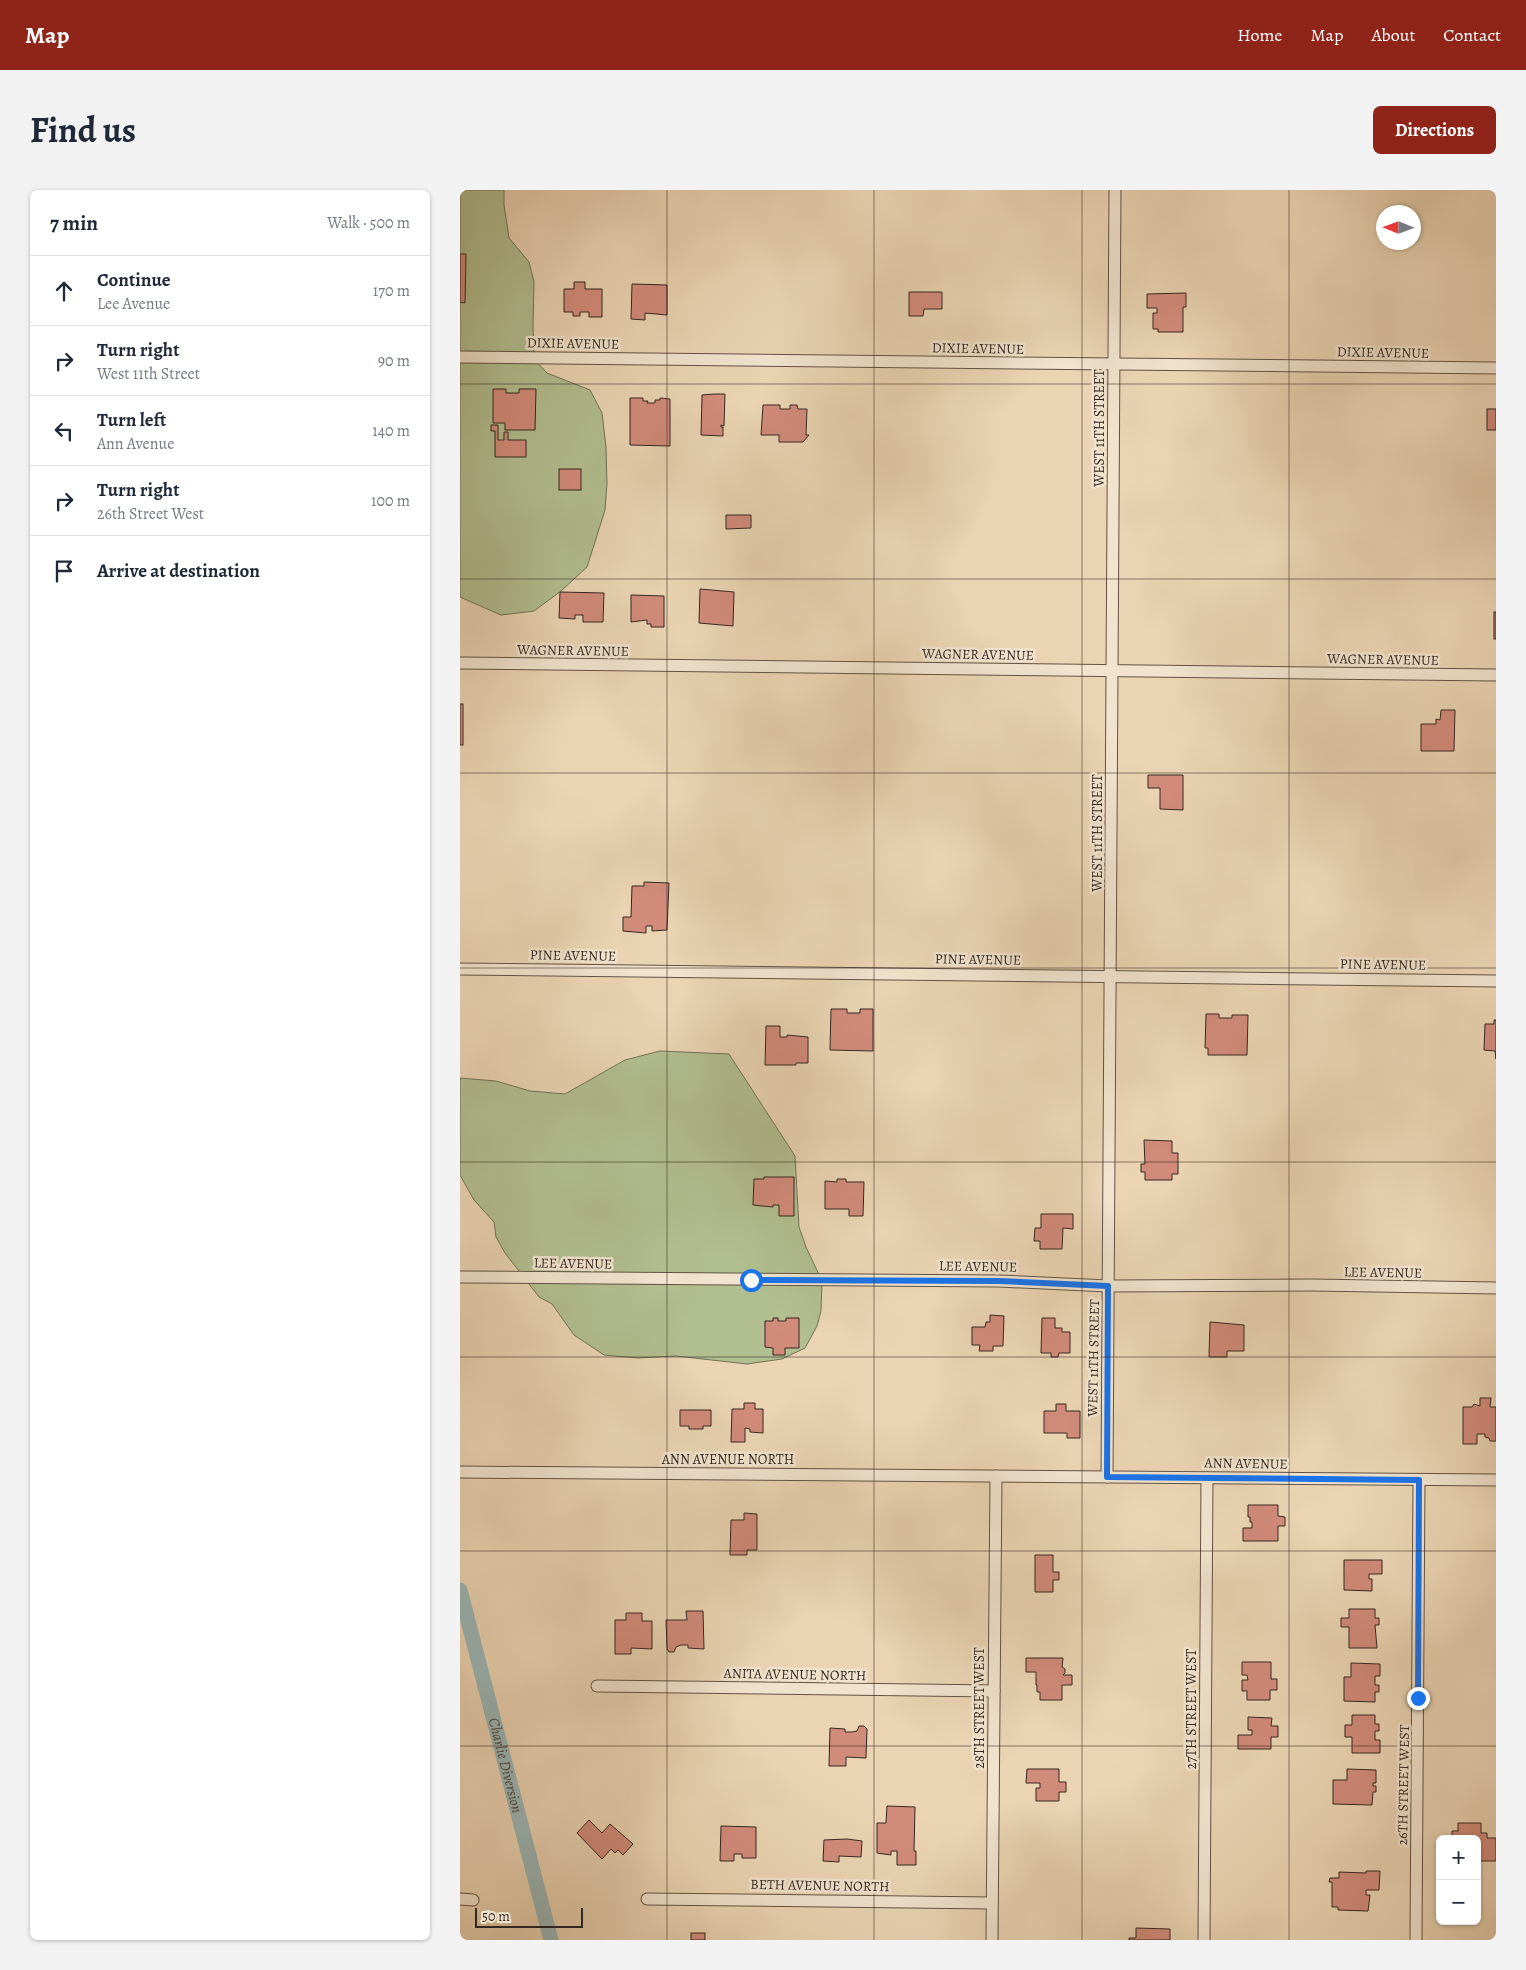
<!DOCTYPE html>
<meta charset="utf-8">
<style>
:root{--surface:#fff;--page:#f2f2f3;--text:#1f2937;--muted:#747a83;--line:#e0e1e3;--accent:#8f2418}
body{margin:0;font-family:Alegreya,serif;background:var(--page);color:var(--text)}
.controls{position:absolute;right:15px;bottom:15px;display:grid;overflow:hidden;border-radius:8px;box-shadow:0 1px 4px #0004}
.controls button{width:45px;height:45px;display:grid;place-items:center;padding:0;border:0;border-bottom:1px solid var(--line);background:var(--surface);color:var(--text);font:25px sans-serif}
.compass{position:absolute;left:916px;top:15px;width:45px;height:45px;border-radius:50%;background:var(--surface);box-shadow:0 1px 4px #0004;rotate:271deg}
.scale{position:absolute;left:15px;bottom:12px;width:108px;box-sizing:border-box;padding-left:5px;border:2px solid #342720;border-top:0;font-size:14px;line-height:18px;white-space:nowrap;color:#342720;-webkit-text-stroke:4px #f1e3ce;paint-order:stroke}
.stop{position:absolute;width:15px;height:15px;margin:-11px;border:4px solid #1a73e8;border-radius:50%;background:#fff}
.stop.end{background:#1a73e8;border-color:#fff;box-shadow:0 1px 5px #0008}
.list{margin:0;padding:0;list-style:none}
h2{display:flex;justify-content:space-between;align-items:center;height:65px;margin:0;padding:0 20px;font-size:21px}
h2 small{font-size:16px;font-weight:400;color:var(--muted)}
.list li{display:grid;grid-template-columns:32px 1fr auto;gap:15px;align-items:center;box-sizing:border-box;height:70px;padding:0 20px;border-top:1px solid var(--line)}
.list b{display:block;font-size:19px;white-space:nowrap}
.list p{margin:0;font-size:16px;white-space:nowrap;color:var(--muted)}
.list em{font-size:16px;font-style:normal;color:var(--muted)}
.icon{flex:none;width:28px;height:28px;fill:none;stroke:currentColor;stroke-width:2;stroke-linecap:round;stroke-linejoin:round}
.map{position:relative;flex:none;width:1036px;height:1750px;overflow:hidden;border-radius:8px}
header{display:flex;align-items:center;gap:30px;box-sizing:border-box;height:70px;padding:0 25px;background:var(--accent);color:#fff}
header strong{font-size:24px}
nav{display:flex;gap:28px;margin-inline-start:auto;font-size:18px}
.intro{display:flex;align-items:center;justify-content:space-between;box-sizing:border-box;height:120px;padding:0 30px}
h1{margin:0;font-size:35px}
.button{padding:12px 22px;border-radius:8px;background:var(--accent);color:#fff;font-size:18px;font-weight:700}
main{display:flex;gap:30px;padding:0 30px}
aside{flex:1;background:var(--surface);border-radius:8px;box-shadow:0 1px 4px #0004}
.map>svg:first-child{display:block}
.green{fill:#b1be90;stroke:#727258}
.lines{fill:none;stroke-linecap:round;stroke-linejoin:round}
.canal{stroke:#9bb6b6;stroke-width:15}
.building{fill:#d18b7b;stroke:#342720}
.street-casing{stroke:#625245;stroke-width:13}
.street{stroke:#f1e3ce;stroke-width:11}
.route{stroke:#1a73e8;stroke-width:6}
.grid{fill:none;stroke:#342720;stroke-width:1;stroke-opacity:0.55}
.labels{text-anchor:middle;stroke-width:5;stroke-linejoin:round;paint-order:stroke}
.street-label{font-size:14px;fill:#342720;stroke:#f1e3ce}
.water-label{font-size:15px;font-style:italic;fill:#4e4b46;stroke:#f1e3ce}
</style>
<header>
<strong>Map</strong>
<nav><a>Home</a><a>Map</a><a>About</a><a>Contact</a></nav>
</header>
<div class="intro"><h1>Find us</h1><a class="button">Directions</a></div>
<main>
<aside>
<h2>7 min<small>Walk · 500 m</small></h2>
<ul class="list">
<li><svg class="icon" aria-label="ahead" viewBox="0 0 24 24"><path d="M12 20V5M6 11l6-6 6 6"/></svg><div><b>Continue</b><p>Lee Avenue</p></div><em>170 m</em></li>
<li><svg class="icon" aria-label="right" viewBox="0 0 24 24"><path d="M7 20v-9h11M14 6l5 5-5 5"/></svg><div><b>Turn right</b><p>West 11th Street</p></div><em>90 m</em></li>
<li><svg class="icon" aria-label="left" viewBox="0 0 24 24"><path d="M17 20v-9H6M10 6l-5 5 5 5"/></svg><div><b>Turn left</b><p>Ann Avenue</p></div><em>140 m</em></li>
<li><svg class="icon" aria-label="right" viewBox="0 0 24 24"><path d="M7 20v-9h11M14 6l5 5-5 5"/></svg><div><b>Turn right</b><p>26th Street West</p></div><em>100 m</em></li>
<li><svg class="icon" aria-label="arrive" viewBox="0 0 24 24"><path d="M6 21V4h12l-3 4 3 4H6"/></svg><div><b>Arrive at destination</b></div></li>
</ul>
</aside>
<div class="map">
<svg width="1036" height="1750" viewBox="0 0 1036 1750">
<rect width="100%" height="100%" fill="#ead4b3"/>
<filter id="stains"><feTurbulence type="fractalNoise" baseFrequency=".004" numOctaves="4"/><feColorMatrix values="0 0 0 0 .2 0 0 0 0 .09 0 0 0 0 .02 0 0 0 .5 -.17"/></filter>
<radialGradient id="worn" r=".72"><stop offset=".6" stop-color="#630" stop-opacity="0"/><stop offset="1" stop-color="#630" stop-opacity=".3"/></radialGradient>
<g class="green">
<path d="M0 0H44V15L49 48 69 72 74 92 73 136 74 169 87 183 130 200 142 223 146 257 147 294 145 320 127 377 101 401 74 421 41 425 0 407Z"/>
<path d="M200 861 269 864 335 966 339 1037 346 1057 362 1091 361 1121 357 1136 345 1158 322 1169 287 1174 216 1166 178 1168 144 1165 114 1145 92 1114 79 1107 45 1063 36 1047 34 1032 14 1010 0 985V888L36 891 70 901 105 904 165 870Z"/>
</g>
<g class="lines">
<path class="canal" id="s1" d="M0 1400 91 1750"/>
</g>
<g class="building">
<path d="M0 64H6L5 113 0 112Z"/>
<path d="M114 92H125V99H142V127H129V122H120V126H113V122H104V99H114Z"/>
<path d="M172 94 207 95V125L185 123V130L171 129Z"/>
<path d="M449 102H482V119H464L463 126H449Z"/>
<path d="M726 103V117H723V142H698V139H693V123H697V118H687V104Z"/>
<path d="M33 199H46V203H59V199H76L75 240H45V233H33Z"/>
<path d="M254 204H265L264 236 261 235V237H263V246L241 245 242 205Z"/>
<path d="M170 208H183V211H188L187 213H195V210H200V208L210 209V256L170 255Z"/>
<path d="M303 215H320V219H330V215H337L338 219H347L346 245H349L343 252H319V245H301Z"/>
<rect x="1027" y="219" width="9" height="21"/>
<path d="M31 235H38V250H44V242H48V250H66V267H35V241H31Z"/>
<rect x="99" y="279" width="22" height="21"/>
<path d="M266 325H291V338L266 339Z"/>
<path d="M240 399 274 402 273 436 239 433Z"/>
<path d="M100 402 144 403 143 432H123V425H115V429L99 428Z"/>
<path d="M171 405 204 406V437H191V434H187V430L171 432Z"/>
<rect x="1034" y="422" width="2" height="27"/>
<rect x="0" y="514" width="3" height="41"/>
<path d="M981 520H995L994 561H961V534H976V529L980 530Z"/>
<path d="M688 585H723V620L700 619V598H688Z"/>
<path d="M184 692 209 693 207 740 192 741V736H186V743L163 741V727H171L172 696H184Z"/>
<path d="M371 819H387V823H400V819H413V861L370 860Z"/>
<path d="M746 824H759V828H772V825H788L787 865H748V858H745Z"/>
<path d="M1034 830H1036V869L1035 861 1024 860 1025 834H1034Z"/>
<path d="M306 836H320V847H327V845L348 847V873H336V875H305Z"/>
<path d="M684 950 712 951V963H718V984H712V990H685V982H681V974H685Z"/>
<path d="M304 987H334V1026H319V1015H313V1017L293 1015 294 989H304Z"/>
<path d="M377 989H386V992H404L403 1026H389V1019H365V991L377 992Z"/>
<path d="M581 1024H613V1039L603 1038 602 1059H580V1051H574L575 1038H581Z"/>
<path d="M530 1125 544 1126 543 1156H533V1161H519L520 1155H512V1137H525L526 1132H530Z"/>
<path d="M313 1128H318V1131H326V1128H339V1158H325V1165H313V1158L305 1157V1131H313Z"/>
<path d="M582 1128H595V1138H602V1142H610V1163H599L598 1167H591V1163H581Z"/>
<path d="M750 1132 784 1135V1161H767V1167H749Z"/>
<path d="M1020 1208H1031L1030 1217H1036V1251H1030L1029 1248 1025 1247V1244H1017V1254H1003V1217H1012L1014 1214 1020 1216Z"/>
<path d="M284 1213H295V1219H303V1243L290 1242V1239L285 1238V1252H271L272 1219H284Z"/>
<path d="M596 1214H606V1221H620V1248H607V1243H584V1221H596Z"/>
<path d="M220 1220H251V1236H243V1239H229V1236H220Z"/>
<path d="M788 1315H818V1326L825 1327V1336H818V1351H783V1338H792V1332H790V1327H788Z"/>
<path d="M284 1323 297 1324V1360H287V1365H270L271 1330H284Z"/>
<path d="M575 1365H593V1382H599V1390H593V1402H575Z"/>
<path d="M884 1370H922V1384H909V1389H912V1401L884 1400Z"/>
<path d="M889 1419H915V1428H919V1435H915L917 1458H889V1437H881V1428H889Z"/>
<path d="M226 1421H243L244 1459 228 1458V1455H221L216 1457 214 1462H209L207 1459 206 1430H227Z"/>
<path d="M166 1423H182V1431H192V1459L171 1458V1464H155V1430H166Z"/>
<path d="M566 1468H603L602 1477 605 1479V1483L603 1485H612V1495H602V1510H580V1502H577V1495H576V1482H566Z"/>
<path d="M782 1472H811V1489H817V1500H810V1510H787V1501H782V1490H788L787 1485H782Z"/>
<path d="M891 1473 920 1474V1486H915V1495H919V1502H915V1512L884 1511V1487H891Z"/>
<path d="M892 1525H915V1534H919V1541H915V1550H920V1563H892V1547H885V1535H892Z"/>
<path d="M788 1527 812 1528 811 1536H818V1547H811V1559H778V1545H792V1540H788Z"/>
<path d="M399 1536H404L407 1539 406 1568 386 1567V1576H369L370 1538 385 1539V1542H392L397 1541Z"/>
<path d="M567 1579H599V1592H606V1602H599V1611H576V1598H580V1593H566Z"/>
<path d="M887 1579 916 1580V1593H913V1596H916V1602H913L912 1615 873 1614V1590H887Z"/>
<path d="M427 1616 455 1617 454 1661H456V1675H437V1661H431V1665L417 1663V1633H426Z"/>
<path d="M129 1630 142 1643 150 1634 173 1654 163 1665 158 1660 155 1663 151 1659 142 1669 117 1643Z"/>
<path d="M998 1633H1021V1643H1027V1648H1036V1671H1017V1649H992V1641H998Z"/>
<path d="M261 1636 296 1637V1668H282V1664H274V1671H260Z"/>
<path d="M387 1649 402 1651 401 1667 379 1666V1672L363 1671 364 1650Z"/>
<path d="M906 1681H920L919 1700H906V1705H910L908 1721 878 1720V1717H872V1692H869L870 1688H879V1682L906 1683Z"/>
<path d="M676 1738 710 1739V1750H669V1748H676Z"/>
<rect x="231" y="1743" width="14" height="7"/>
</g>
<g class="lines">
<defs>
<g id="street">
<path d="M0 167 1036 178"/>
<path d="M0 473 1036 485"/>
<path d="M0 779 1036 791"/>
<path d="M0 1087 539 1091 648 1096 853 1095 1036 1098"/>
<path d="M0 1282 1036 1290"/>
<path d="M647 1287 655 0"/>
<path d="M137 1496 534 1501"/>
<path d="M0 1709 13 1710"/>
<path d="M187 1709 532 1713"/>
<path d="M532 1750 536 1286"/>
<path d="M744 1750 747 1288"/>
<path d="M956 1750 959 1290"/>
</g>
</defs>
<use href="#street" class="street-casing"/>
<use href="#street" class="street"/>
</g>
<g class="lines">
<path class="route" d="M291 1090 539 1091 648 1096 647 1287 959 1290 958 1508"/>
</g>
<path class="grid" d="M207 0V1750M414 0V1750M622 0V1750M829 0V1750M0 194H1036M0 389H1036M0 583H1036M0 778H1036M0 972H1036M0 1167H1036M0 1361H1036M0 1556H1036"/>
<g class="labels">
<g class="street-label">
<text transform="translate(113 153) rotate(1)" y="5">DIXIE AVENUE</text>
<text transform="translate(518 158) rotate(1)" y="5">DIXIE AVENUE</text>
<text transform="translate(923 162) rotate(1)" y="5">DIXIE AVENUE</text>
<text transform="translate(639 238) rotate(-90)" y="5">WEST 11TH STREET</text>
<text transform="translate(113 460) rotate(1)" y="5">WAGNER AVENUE</text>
<text transform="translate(518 464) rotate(1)" y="5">WAGNER AVENUE</text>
<text transform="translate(923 469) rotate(1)" y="5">WAGNER AVENUE</text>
<text transform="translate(637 643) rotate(-90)" y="5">WEST 11TH STREET</text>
<text transform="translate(113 765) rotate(1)" y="5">PINE AVENUE</text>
<text transform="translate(518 769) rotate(1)" y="5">PINE AVENUE</text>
<text transform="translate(923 774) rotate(1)" y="5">PINE AVENUE</text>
<text transform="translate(113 1073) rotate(1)" y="5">LEE AVENUE</text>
<text transform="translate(518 1076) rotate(1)" y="5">LEE AVENUE</text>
<text transform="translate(923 1082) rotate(1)" y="5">LEE AVENUE</text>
<text transform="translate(633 1168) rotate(-89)" y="5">WEST 11TH STREET</text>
<text x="268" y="1274">ANN AVENUE NORTH</text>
<text transform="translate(786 1273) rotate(1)" y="5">ANN AVENUE</text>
<text transform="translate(335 1484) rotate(1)" y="5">ANITA AVENUE NORTH</text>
<text transform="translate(519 1518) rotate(-90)" y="5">28TH STREET WEST</text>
<text transform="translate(731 1519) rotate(-90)" y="5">27TH STREET WEST</text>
<text transform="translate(943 1595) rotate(-89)" y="5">26TH STREET WEST</text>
<text transform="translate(360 1695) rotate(1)" y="5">BETH AVENUE NORTH</text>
</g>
<g class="water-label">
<text dy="5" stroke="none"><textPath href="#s1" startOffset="181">Charlie Diversion</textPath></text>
</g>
</g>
<rect width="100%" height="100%" filter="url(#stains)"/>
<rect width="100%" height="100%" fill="url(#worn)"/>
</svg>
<div class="controls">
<button>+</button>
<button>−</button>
</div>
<svg class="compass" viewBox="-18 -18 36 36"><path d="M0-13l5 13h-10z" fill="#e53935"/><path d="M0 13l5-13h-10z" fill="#747a83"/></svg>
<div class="scale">50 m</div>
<div class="stop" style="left:291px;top:1090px"></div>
<div class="stop end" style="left:958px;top:1508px"></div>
</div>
</main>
